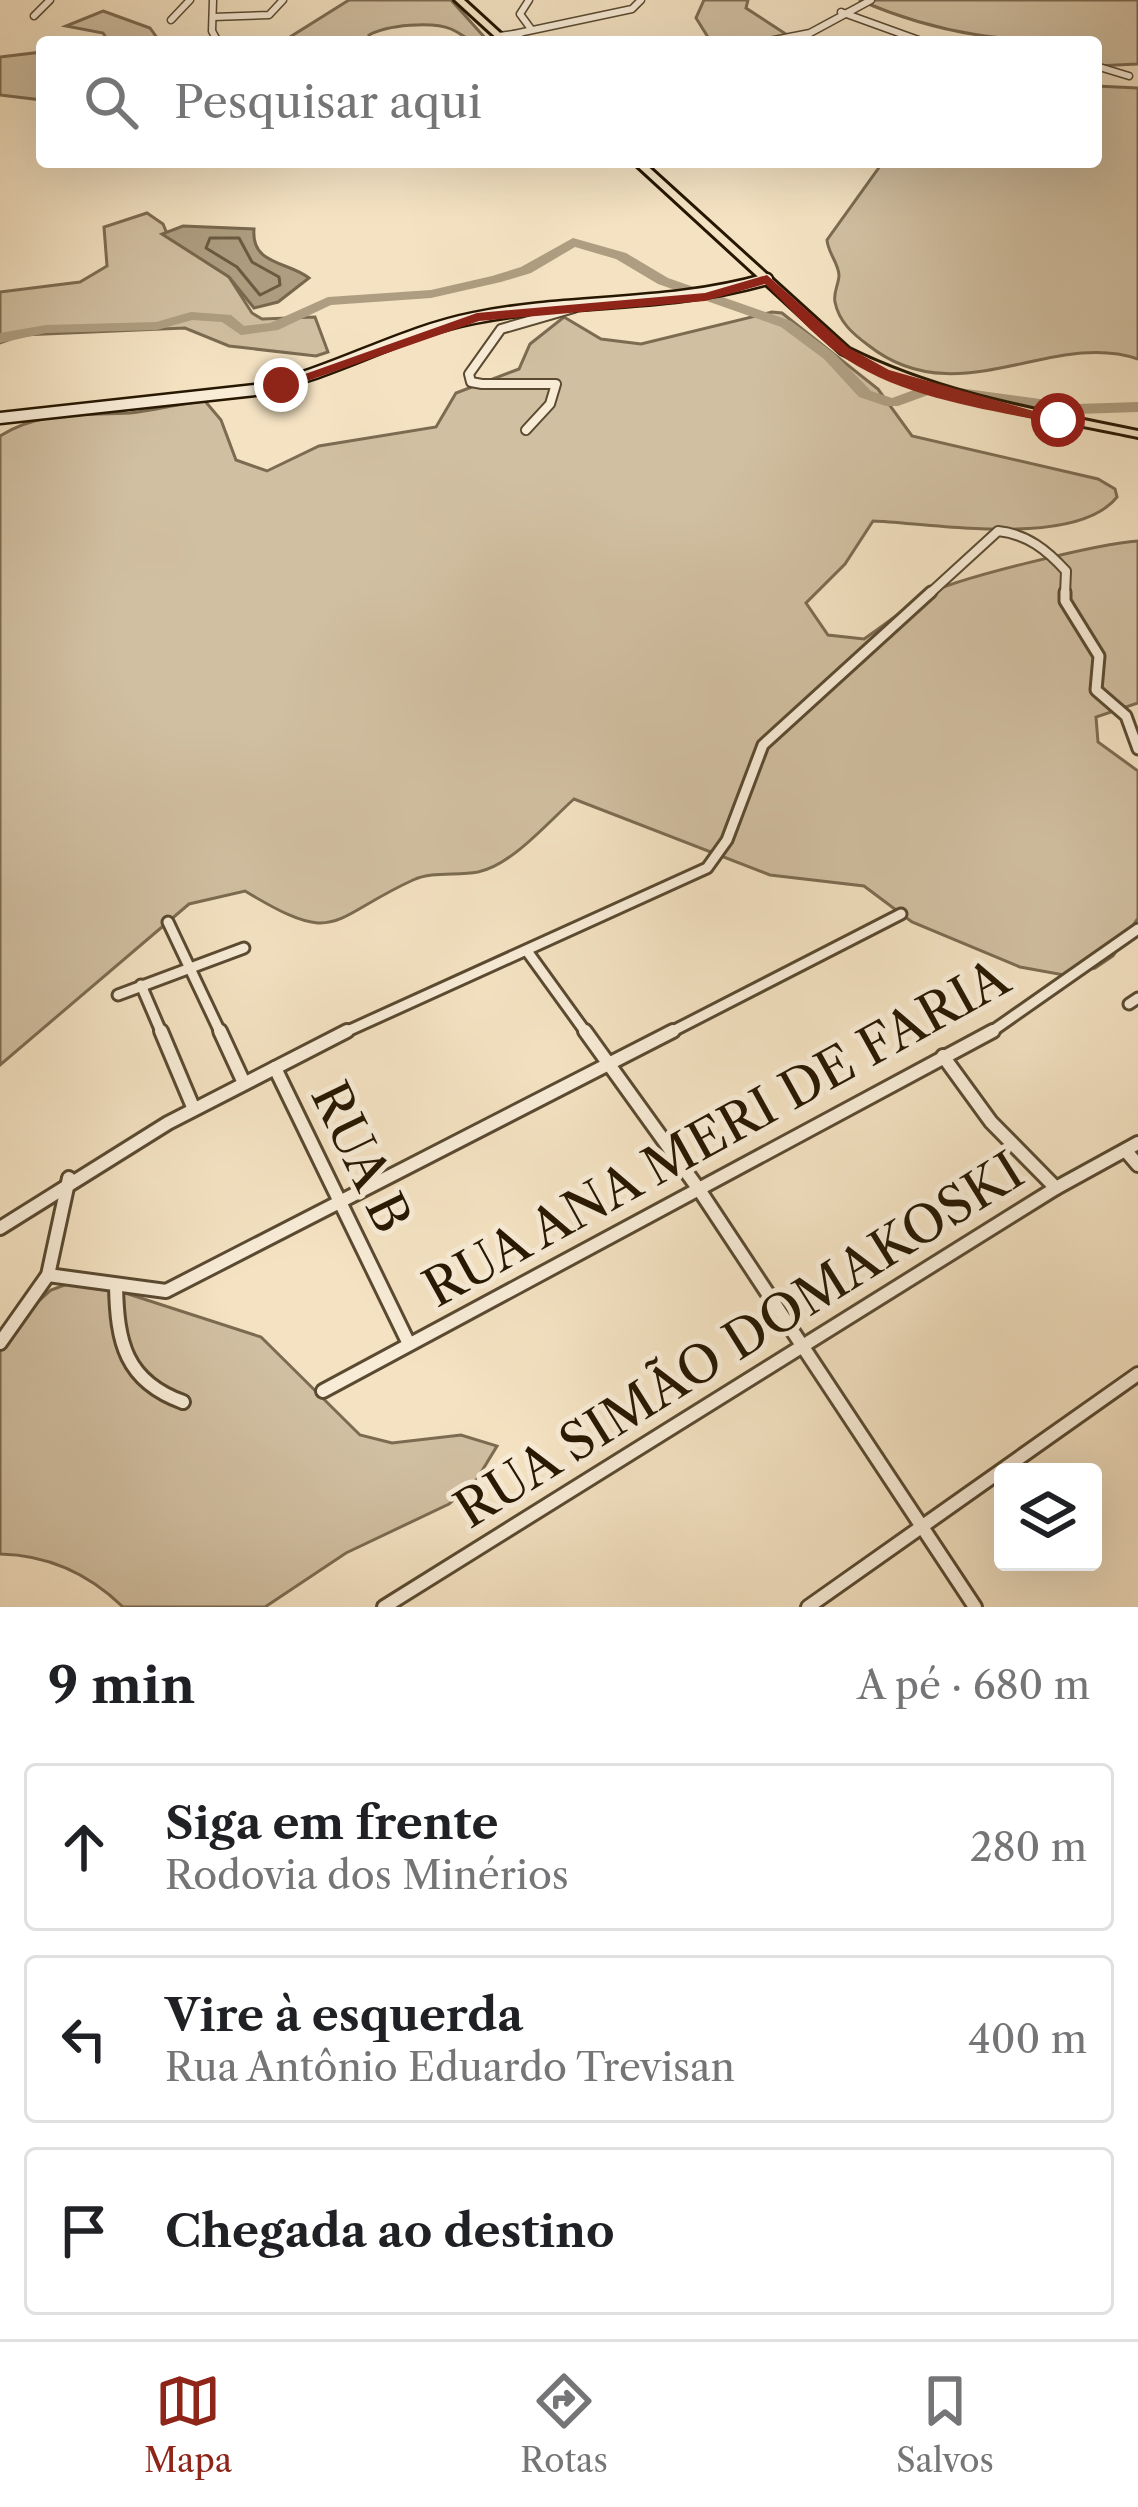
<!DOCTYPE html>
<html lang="pt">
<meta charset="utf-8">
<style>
:root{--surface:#fff;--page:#f2f2f2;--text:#202124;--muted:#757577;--line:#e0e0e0;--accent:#8f2418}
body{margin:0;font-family:"Libre Caslon Text",serif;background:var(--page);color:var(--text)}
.controls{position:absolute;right:36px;bottom:36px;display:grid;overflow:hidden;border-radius:12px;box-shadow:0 12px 48px #0002}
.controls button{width:108px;height:108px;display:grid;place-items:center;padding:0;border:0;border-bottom:3px solid var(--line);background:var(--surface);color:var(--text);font:60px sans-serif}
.stop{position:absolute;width:36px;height:36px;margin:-27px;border:9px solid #8f2418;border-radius:50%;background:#fff}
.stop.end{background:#8f2418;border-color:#fff;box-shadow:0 3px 12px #0008}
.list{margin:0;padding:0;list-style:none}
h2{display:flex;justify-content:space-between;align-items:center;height:156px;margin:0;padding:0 48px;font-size:51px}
h2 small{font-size:39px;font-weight:400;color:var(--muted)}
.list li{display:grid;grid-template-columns:78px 1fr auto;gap:36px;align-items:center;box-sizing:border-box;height:168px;margin:0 24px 24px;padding:0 24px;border:3px solid var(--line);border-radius:12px}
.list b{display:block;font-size:45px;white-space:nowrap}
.list p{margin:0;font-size:39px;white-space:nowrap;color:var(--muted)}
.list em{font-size:39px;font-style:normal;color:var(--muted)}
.icon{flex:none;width:66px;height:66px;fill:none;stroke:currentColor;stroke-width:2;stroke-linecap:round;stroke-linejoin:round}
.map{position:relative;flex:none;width:1138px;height:1607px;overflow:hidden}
.search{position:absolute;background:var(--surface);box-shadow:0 12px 48px #0002;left:36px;right:36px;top:36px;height:132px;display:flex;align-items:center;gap:30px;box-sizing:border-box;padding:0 42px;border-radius:12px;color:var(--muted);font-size:45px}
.sheet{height:732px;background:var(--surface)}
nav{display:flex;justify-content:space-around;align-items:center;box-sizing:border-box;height:168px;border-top:3px solid var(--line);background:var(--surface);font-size:33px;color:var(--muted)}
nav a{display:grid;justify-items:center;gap:6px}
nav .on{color:var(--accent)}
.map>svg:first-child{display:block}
.green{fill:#d1bfa1;stroke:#7c6b51;stroke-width:3}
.water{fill:#ae9d80;stroke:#78674d;stroke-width:3}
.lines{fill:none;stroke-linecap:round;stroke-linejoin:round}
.shore{stroke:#6a5a40;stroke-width:3}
.river{fill:#ae9d80;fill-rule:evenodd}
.street-far3-casing{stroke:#5a4a31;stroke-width:9}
.street-far2-casing{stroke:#5a4a31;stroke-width:12}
.street-far1-casing{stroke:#5a4a31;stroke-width:15}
.street-casing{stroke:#5a4a31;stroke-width:18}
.secondary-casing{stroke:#271701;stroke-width:15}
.primary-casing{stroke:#271701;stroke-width:6}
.street-far3{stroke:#f8ecd7;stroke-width:6}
.street-far2{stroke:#f8ecd7;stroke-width:8}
.street-far1{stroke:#f8ecd7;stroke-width:9}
.street{stroke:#f8ecd7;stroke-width:12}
.secondary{stroke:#f8ecd7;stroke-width:10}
.primary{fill:#f4e2c2;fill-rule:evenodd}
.route{fill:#8f2418}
.labels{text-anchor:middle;stroke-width:10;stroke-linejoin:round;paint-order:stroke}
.near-street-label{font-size:51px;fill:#271701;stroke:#f8ecd7}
</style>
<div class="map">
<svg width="1138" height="1607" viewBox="0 0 1138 1607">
<rect width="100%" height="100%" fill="#f4e2c2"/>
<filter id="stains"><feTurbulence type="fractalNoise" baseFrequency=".00167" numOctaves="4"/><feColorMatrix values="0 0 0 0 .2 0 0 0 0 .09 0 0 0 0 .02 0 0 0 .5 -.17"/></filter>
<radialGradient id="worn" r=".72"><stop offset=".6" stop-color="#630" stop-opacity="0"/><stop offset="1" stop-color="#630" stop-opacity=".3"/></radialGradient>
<g class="green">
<path d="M349 0H451L487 40C468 44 467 36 451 29 432 21 387 25 369 35L371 42H282Z"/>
<path d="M704 0H748L746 8 798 42H711L696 18Z"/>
<path d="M859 0H1138V64L1096 66V42C1007 42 942 36 859 0Z"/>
<path d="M103 11 150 28 160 42H109L103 33 66 26Z"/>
<path d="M42 52V100L0 95V57Z"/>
<path d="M1096 86 1138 88V359C1051 329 957 416 868 345 853 334 839 322 835 302 833 292 839 284 839 275 838 262 828 253 827 240L883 162H1096Z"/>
<path d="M147 213 163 224 168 236 227 274 252 313 262 319 315 317 328 352 316 356 229 346 185 328 22 335 0 343V292L80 282 107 266 104 227Z"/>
<path d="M772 312 782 313 878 389 912 436 1098 479 1115 489 1117 497C1076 549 930 523 873 521L845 564 806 603 828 635 864 639C885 625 905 608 926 595 955 578 1103 543 1138 541V703L1096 717 1098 742 1138 771V918L1113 956 1095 968 1064 975 1020 967 912 922 864 886 770 875 574 799C548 822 512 865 478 872 456 876 433 871 413 880 328 919 339 948 245 891L189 904 0 1065V436C41 410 83 416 130 413 153 411 180 403 205 401L221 420 236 460 267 471 319 446 436 427 456 393 519 369 530 344 564 317 601 339 641 344Z"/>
<path d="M70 1283 116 1290 261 1337 360 1435 392 1443 461 1435 497 1446 477 1479 449 1504 346 1553 265 1607H123C89 1574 48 1555 0 1554V1336L51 1290Z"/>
</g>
<path class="water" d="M183 226 254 229C251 265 287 261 309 278L278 302 254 308 229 277 162 234Z"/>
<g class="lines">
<path class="shore" d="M210 238H239L252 262 279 277 280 285 260 295 237 267 206 248Z"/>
<path class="river" d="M573 238 626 253 668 278 791 321 834 353 871 391 892 398 930 384 1077 404 1138 402V412L1077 414 931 394 898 406H886L859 397 824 359 781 327 658 284 616 259 575 247 531 273 501 282 431 298 331 305 278 330 241 335 222 322 192 320 157 330 46 333 0 343V333L46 325 156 322 191 312 231 315 244 326 270 323 328 297 431 290 492 276 521 267Z"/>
<defs>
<g id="street-far3">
<path d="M213 0 212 31 218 42"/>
<path d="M529 0 520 14 531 29"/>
<path d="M841 12 924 42"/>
<path d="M34 16 50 0"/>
<path d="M213 17 269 15 283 0"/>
<path d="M171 20 190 0"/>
<path d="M514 34 632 9 641 0"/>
<path d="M499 36 514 34 527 42"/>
<path d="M764 42 810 33 871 0"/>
<path d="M1096 66 1129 76"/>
</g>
<g id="street-far2">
<path d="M526 430 550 404 556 384H482L471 382 469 374 501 329 574 308"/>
<path d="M928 595 998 531C1027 534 1047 550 1066 571L1065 595"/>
</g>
<g id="street-far1">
<path d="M1065 592V601L1099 656 1096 690 1126 716 1138 749"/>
<path d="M168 922 221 1034"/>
<path d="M527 951 587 1034"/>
<path d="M141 985 162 1034"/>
<path d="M118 995 244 948"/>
<path d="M1129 1004 1138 998"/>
<path d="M341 1034 707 868 727 840 763 745 931 592"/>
<path d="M667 1034 901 914"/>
<path d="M988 1034 1138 929"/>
</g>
<g id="street">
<path d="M161 1031 193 1107"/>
<path d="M220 1031 244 1083"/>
<path d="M585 1031 700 1191 975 1607"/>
<path d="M943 1056 991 1122 1056 1188"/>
<path d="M275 1068 409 1344"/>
<path d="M1126 1151 1138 1165"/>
<path d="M0 1228 168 1123 347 1031"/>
<path d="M48 1275 166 1291 673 1031"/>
<path d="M116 1285C117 1342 125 1381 183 1402"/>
<path d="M0 1343 48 1275 69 1178"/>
<path d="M323 1391 993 1031"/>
<path d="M384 1607 1056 1188 1138 1143"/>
<path d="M808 1607 1138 1374"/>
</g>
<path id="secondary" d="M0 418 255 390C331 375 398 333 474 318 573 298 666 308 767 279"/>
<g id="primary">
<path d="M455 0H464L510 42H501Z"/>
<path d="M633 162H643L849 349C942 395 1037 410 1138 431V437C1036 416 935 401 841 353Z"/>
</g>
</defs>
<use href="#street-far3" class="street-far3-casing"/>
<use href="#street-far2" class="street-far2-casing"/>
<use href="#street-far1" class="street-far1-casing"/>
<use href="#street" class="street-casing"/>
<use href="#secondary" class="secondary-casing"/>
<use href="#primary" class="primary-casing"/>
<use href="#street-far3" class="street-far3"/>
<use href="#street-far2" class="street-far2"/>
<use href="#street-far1" class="street-far1"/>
<use href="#street" class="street"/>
<use href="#secondary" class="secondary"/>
<use href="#primary" class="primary"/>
</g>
<path class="route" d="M767 275 849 348 889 370 1066 420 1058 424C987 409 899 398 839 354 812 334 789 307 765 284L705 301 479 321 287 388 274 385 477 313 705 293Z"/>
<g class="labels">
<g class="near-street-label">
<text transform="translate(716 1133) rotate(-29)" y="18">RUA ANA MERI DE FARIA</text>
<text transform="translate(361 1157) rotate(64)" y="18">RUA B</text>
<text transform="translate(739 1340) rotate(-32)" y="18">RUA SIMÃO DOMAKOSKI</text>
</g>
</g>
<rect width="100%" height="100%" filter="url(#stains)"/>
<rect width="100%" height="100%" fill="url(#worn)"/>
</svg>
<div class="controls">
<button><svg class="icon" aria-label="layers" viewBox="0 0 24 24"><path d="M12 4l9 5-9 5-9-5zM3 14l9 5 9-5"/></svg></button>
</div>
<div class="stop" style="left:1058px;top:420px"></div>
<div class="stop end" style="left:281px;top:385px"></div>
<div class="search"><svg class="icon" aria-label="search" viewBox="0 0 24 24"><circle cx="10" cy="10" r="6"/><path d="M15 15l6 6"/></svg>Pesquisar aqui</div>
</div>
<section class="sheet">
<h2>9 min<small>A pé · 680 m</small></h2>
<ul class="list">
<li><svg class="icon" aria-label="ahead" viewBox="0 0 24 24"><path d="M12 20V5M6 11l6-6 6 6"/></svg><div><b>Siga em frente</b><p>Rodovia dos Minérios</p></div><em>280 m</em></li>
<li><svg class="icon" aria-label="left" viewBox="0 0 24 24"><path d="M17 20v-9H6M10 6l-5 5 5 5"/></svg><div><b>Vire à esquerda</b><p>Rua Antônio Eduardo Trevisan</p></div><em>400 m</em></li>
<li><svg class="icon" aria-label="arrive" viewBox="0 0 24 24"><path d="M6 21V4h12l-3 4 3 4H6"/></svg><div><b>Chegada ao destino</b></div></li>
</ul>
</section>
<nav>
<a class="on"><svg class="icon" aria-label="map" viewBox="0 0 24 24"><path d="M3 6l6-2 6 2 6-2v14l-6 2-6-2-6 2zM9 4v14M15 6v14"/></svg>Mapa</a>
<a><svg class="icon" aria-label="directions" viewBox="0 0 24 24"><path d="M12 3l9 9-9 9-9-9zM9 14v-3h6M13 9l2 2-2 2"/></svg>Rotas</a>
<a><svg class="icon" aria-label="saved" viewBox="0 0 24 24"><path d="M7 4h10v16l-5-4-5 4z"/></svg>Salvos</a>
</nav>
